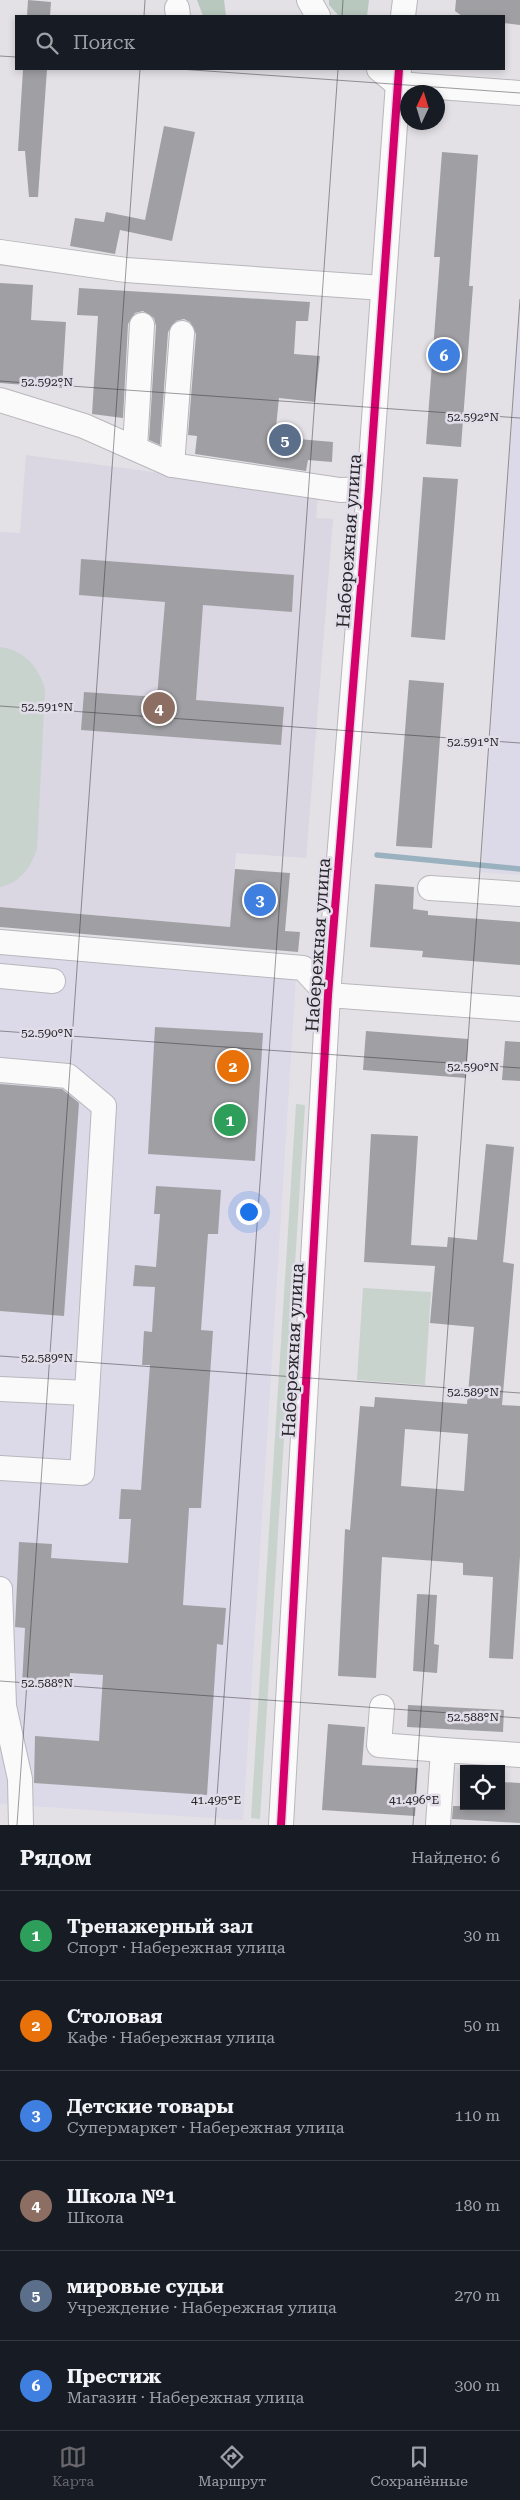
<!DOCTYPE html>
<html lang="ru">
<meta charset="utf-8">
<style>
:root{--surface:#171b24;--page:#242831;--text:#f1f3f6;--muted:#9ea1a6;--line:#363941;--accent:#69676c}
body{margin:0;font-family:"Roboto Serif",serif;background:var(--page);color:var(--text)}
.controls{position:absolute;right:15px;bottom:15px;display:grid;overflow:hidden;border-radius:0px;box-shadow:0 2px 8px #0003}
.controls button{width:45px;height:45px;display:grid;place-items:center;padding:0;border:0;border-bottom:1px solid var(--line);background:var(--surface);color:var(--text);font:25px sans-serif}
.compass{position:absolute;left:400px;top:85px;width:45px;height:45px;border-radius:50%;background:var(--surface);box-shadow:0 2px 8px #0003;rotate:4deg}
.you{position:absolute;left:248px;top:1211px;width:18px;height:18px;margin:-12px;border:4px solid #fff;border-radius:50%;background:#1a73e8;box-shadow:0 0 0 8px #1a73e833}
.badge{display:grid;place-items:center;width:32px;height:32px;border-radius:50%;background:var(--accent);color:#fff;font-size:16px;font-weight:700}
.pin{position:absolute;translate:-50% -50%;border:2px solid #fff;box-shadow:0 1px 5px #0006}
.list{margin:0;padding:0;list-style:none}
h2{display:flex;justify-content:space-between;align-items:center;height:65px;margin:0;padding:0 20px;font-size:21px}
h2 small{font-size:16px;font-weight:400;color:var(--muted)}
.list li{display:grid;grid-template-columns:32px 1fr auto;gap:15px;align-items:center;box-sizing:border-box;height:90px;padding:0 20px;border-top:1px solid var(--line)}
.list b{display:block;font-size:19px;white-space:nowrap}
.list p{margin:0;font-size:16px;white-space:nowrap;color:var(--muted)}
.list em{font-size:16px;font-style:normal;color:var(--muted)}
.icon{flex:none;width:28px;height:28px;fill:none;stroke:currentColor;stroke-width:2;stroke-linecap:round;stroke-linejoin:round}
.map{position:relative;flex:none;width:520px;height:1825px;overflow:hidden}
.search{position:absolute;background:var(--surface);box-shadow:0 2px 8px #0003;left:15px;right:15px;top:15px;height:55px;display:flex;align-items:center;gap:12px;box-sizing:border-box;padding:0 18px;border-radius:0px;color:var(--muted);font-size:19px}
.sheet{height:605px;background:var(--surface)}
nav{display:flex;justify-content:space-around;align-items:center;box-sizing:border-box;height:70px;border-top:1px solid var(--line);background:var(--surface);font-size:14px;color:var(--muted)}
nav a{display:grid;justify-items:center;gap:2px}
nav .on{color:var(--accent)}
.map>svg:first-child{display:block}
.built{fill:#dad6e2}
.industrial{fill:#dcd9e8}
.green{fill:#c7d3cc}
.forest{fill:#b8c8be}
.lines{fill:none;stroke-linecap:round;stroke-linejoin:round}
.stream{stroke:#9ab2bf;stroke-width:5.5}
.building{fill:#a0a0a4;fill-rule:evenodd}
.minor-casing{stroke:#b8b7bb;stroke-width:26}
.minor{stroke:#fbfafb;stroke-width:24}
.cycleway-casing{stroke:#e2dee9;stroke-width:11}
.cycleway{stroke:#d6006c;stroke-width:8}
.ticks{fill:none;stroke:#28262a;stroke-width:1;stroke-opacity:0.45}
.labels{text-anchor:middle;stroke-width:5;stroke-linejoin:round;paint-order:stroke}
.street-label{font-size:18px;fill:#28262a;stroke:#e2dee9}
.ticks-label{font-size:12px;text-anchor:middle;fill:#28262a;stroke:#e2dee9;stroke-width:5;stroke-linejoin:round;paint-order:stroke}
</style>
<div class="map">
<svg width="520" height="1825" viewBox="0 0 520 1825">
<rect width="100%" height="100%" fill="#e3e1e6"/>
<path class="built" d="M26 455 318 494 316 518 333 519 306 858 236 853 230 927 0 907V532L20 533Z"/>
<g class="industrial">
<path d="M520 310V875L481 872Z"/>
<path d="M0 954 296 976 243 1820 0 1804Z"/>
</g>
<g class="green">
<path d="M0 647C25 651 37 665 45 689L37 849C30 868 21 882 0 887Z"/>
<path d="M296 1104 305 1105 260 1819 251 1818Z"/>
<path d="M363 1288 431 1292 425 1385 357 1380Z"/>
</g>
<g class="forest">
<path d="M197 0H224L226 16H203Z"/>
<path d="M329 0H369L367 16H339L329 5Z"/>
</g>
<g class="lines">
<path class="stream" d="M377 855 520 869"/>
</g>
<g class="building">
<path d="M28 0 51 2 50 16H27Z"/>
<path d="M456 0H520V25L504 23V16H462L455 11Z"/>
<path d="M23 69H47L38 197H29L25 151H18Z"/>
<path d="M164 126 195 132 172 241 120 230 115 254 70 246 75 218 104 222 106 212 145 220Z"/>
<path d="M442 152 478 155 469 286H473L461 447 426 444 440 257H434Z"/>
<path d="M0 283 33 285 31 320 66 322 62 388 0 383Z"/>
<path d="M79 288 310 302 308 321H296L294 354 320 356 315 402 279 398 275 437 333 442 332 462 308 460 306 471 195 454 197 436 188 435 196 334 190 322 184 319 176 321 168 332 160 445 149 440 156 326 154 318 143 311 135 313 128 324 123 418 92 414 98 316 77 315Z"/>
<path d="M423 477 458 479 445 640 411 637Z"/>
<path d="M81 559 294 575 292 612 203 605 196 700 284 707 281 745 81 730 84 692 157 697 165 602 79 595Z"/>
<path d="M409 680 444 683 432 848 396 846Z"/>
<path d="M235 869 290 873 285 931 300 932 298 952 0 927V907L230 927Z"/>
<path d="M375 884 414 887 413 909 428 911V915L520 922V965L422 957 423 951 370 947Z"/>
<path d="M155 1027 263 1033 255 1161 148 1154Z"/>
<path d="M366 1031 468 1039 466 1078 363 1070Z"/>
<path d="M505 1041 520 1042V1081L502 1080Z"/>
<path d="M0 1084 62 1089 79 1103 64 1316 0 1311Z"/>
<path d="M371 1134 418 1136 411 1245 447 1247 448 1237 477 1240 486 1144 514 1147 503 1262 514 1264 502 1405 520 1406V1556L513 1659 489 1658 493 1577 463 1575V1563L382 1557 376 1678 338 1676 345 1529 350 1530 360 1406 374 1407 375 1397 467 1404 474 1327 430 1323 435 1266 364 1262ZM405 1429 468 1434 464 1491 401 1486Z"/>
<path d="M156 1186 221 1190 218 1234H208L201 1330 213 1331 201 1508H189L183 1605 226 1608 223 1645 217 1644 207 1795 34 1783 35 1736 99 1741 103 1675 70 1673 69 1688 22 1685 25 1628 15 1627 19 1542 52 1544 51 1558 128 1563 131 1519H119L121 1489 141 1490 150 1365H142L144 1331 152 1332 155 1287 133 1286 135 1265 156 1267 160 1214H154Z"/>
<path d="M417 1594 437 1595 434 1644 439 1645 437 1673 413 1671Z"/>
<path d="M408 1705 504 1710 503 1732 407 1727Z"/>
<path d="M328 1724 365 1727 362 1765 418 1768 415 1816 322 1810Z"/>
<path d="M501 1782 520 1783V1823L452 1819 453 1806H501Z"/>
</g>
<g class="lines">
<defs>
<g id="minor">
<path d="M309 0 318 16"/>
<path d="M177 8 178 16"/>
<path d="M403 16 405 0"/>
<path d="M379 69 397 84 520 93"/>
<path d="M0 252 126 270 383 288"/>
<path d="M0 400 84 426 172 465 340 490 369 489"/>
<path d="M135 448 142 325"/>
<path d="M172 465 182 333"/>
<path d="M430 888 520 894"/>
<path d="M0 942 303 968 328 995 520 1009"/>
<path d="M0 976 53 981"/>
<path d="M0 1070 68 1076 104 1106 87 1393"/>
<path d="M0 1389 87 1393 82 1473 0 1468"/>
<path d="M0 1589 4 1706 20 1779 21 1825"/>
<path d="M382 1707 379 1745 443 1750"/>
<path d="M281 1825 328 995 369 489 399 69"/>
<path d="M438 1825 443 1750 520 1755"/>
</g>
</defs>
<use href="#minor" class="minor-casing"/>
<use href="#minor" class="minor"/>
<defs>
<path id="cycleway" d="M281 1825 328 995 369 489 399 69"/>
</defs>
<use href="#cycleway" class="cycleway-casing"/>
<use href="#cycleway" class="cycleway"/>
</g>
<path class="ticks" d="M144 16 145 0M342 16 343 0M0 56 16 57M179 69 520 93M0 381 520 418M0 706 520 743M0 1031 520 1068M0 1356 520 1393M0 1681 520 1718M17 1825 140 69M215 1825 338 69M413 1825 520 299"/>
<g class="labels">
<g class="street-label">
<text transform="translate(349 541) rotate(-86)" y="6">Набережная улица</text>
<text transform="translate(318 945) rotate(-86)" y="6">Набережная улица</text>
<text transform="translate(293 1350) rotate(-87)" y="6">Набережная улица</text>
</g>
</g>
<g class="ticks-label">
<text x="47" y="386">52.592°N</text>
<text x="473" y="421">52.592°N</text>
<text x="47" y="711">52.591°N</text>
<text x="473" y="746">52.591°N</text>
<text x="47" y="1037">52.590°N</text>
<text x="473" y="1071">52.590°N</text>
<text x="47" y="1362">52.589°N</text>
<text x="473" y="1396">52.589°N</text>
<text x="47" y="1687">52.588°N</text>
<text x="473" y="1721">52.588°N</text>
<text x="216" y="1804">41.495°E</text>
<text x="414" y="1804">41.496°E</text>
</g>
</svg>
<div class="controls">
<button><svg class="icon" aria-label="locate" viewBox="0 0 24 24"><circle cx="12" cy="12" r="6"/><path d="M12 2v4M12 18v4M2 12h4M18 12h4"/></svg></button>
</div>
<svg class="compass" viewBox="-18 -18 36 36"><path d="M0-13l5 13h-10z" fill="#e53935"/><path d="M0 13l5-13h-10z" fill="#9ea1a6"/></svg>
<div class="you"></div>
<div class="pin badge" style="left:230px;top:1120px;background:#2e9e5b">1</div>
<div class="pin badge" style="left:233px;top:1066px;background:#e8710a">2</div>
<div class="pin badge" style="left:260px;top:900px;background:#3f7fe0">3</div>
<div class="pin badge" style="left:159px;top:708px;background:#8d6e63">4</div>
<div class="pin badge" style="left:285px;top:440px;background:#5c6f8a">5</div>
<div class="pin badge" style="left:444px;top:355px;background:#3f7fe0">6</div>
<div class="search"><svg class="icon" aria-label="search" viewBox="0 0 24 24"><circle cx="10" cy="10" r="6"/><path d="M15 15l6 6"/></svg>Поиск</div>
</div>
<section class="sheet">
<h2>Рядом<small>Найдено: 6</small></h2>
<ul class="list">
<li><span class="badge" style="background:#2e9e5b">1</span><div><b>Тренажерный зал</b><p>Спорт · Набережная улица</p></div><em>30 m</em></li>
<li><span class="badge" style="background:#e8710a">2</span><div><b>Столовая</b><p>Кафе · Набережная улица</p></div><em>50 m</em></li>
<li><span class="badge" style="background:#3f7fe0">3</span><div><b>Детские товары</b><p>Супермаркет · Набережная улица</p></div><em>110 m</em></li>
<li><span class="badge" style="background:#8d6e63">4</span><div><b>Школа №1</b><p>Школа</p></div><em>180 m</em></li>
<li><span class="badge" style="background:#5c6f8a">5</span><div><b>мировые судьи</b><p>Учреждение · Набережная улица</p></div><em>270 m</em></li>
<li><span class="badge" style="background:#3f7fe0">6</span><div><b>Престиж</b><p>Магазин · Набережная улица</p></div><em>300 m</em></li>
</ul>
</section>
<nav>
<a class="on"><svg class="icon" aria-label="map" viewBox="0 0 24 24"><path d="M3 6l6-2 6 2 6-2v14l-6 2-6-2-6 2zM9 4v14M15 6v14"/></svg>Карта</a>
<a><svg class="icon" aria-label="directions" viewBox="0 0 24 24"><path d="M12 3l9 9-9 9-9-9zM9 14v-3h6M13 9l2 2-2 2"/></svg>Маршрут</a>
<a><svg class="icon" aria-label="saved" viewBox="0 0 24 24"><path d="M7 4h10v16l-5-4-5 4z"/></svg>Сохранённые</a>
</nav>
